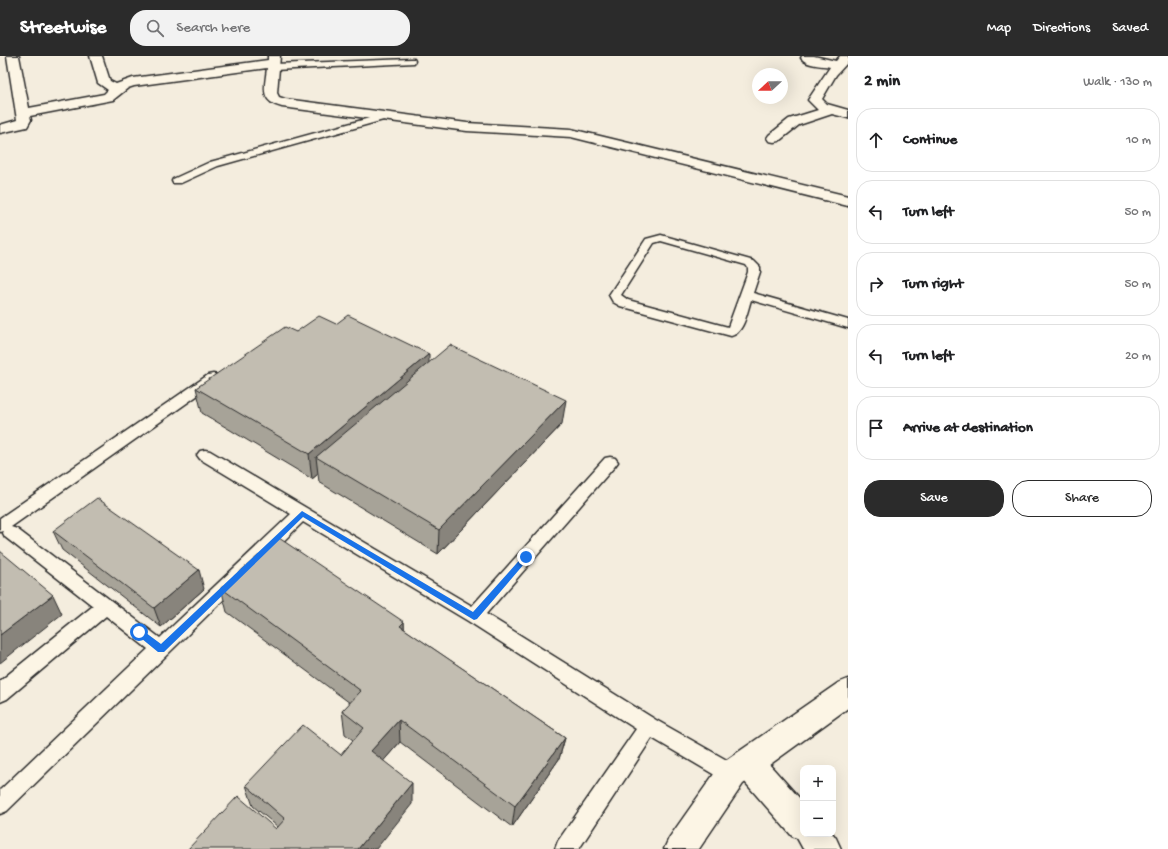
<!DOCTYPE html>
<meta charset="utf-8">
<style>
:root{--surface:#fff;--page:#f2f2f2;--text:#202124;--muted:#757577;--line:#e0e0e0;--accent:#2b2b2b}
body{margin:0;font-family:"Gochi Hand",sans-serif;background:var(--page);color:var(--text)}
.controls{position:absolute;right:12px;bottom:12px;display:grid;overflow:hidden;border-radius:8px;box-shadow:0 4px 16px #0002}
.controls button{width:36px;height:36px;display:grid;place-items:center;padding:0;border:0;border-bottom:1px solid var(--line);background:var(--surface);color:var(--text);font:20px sans-serif}
.compass{position:absolute;left:752px;top:12px;width:36px;height:36px;border-radius:50%;background:var(--surface);box-shadow:0 4px 16px #0002;rotate:249deg}
.stop{position:absolute;width:12px;height:12px;margin:-9px;border:3px solid #1a73e8;border-radius:50%;background:#fff}
.stop.end{background:#1a73e8;border-color:#fff;box-shadow:0 1px 4px #0008}
.list{margin:0;padding:0;list-style:none}
h2{display:flex;justify-content:space-between;align-items:center;height:52px;margin:0;padding:0 16px;font-size:17px}
h2 small{font-size:13px;font-weight:400;color:var(--muted)}
.list li{display:grid;grid-template-columns:26px 1fr auto;gap:12px;align-items:center;box-sizing:border-box;height:64px;margin:0 8px 8px;padding:0 8px;border:1px solid var(--line);border-radius:16px}
.list b{display:block;font-size:15px;white-space:nowrap}
.list em{font-size:13px;font-style:normal;color:var(--muted)}
.actions{display:flex;gap:8px;padding:12px 16px}
.actions a{flex:1;padding:9px 0;border:1px solid var(--accent);border-radius:16px;text-align:center;font-size:14px;color:var(--accent)}
.actions .main{background:var(--accent);color:#fff}
.icon{flex:none;width:22px;height:22px;fill:none;stroke:currentColor;stroke-width:2;stroke-linecap:round;stroke-linejoin:round}
.map{position:relative;flex:none;width:848px;height:793px;overflow:hidden}
header{display:flex;align-items:center;gap:24px;box-sizing:border-box;height:56px;padding:0 20px;background:var(--accent);color:#fff}
header strong{font-size:19px}
nav{display:flex;gap:22px;margin-inline-start:auto;font-size:14px}
.search{width:280px;height:36px;background:var(--page);display:flex;align-items:center;gap:10px;box-sizing:border-box;padding:0 14px;border-radius:16px;color:var(--muted);font-size:15px}
main{display:flex}
aside{flex:1;background:var(--surface)}
.map>svg:first-child{display:block}
.lines{fill:none;stroke-linecap:round;stroke-linejoin:round}
.service-casing{stroke:#2b2b2b;stroke-width:3}
.minor-casing{stroke:#2b2b2b;stroke-width:3}
.secondary-casing{stroke:#2b2b2b;stroke-width:3}
.service{fill:#fcf5e5;fill-rule:evenodd}
.minor{fill:#fcf5e5;fill-rule:evenodd}
.secondary{fill:#fcf5e5;fill-rule:evenodd}
.wall{fill:#a7a398;stroke:#2b2b2b}
.shaded-wall{fill:#88847c;stroke:#2b2b2b}
.building{fill:#c2bdb1;stroke:#2b2b2b}
.route{fill:#1a73e8}
</style>
<header>
<strong>Streetwise</strong>
<div class="search"><svg class="icon" aria-label="search" viewBox="0 0 24 24"><circle cx="10" cy="10" r="6"/><path d="M15 15l6 6"/></svg>Search here</div>
<nav><a>Map</a><a>Directions</a><a>Saved</a></nav>
</header>
<main>
<div class="map">
<svg width="848" height="793" viewBox="0 0 848 793">
<rect width="100%" height="100%" fill="#f4edde"/>
<filter id="ink" filterUnits="userSpaceOnUse"><feTurbulence type="fractalNoise" baseFrequency=".025" numOctaves="2"/><feDisplacementMap in="SourceGraphic" scale="8" xChannelSelector="R" yChannelSelector="G"/><feConvolveMatrix kernelMatrix="1 2 1 2 8 2 1 2 1" color-interpolation-filters="sRGB"/></filter>
<g filter="url(#ink)">
<g class="lines">
<defs>
<g id="service">
<path d="M411 3H414L415 5 414 7 274 14 270 11 274 8Z"/>
<path d="M384 58 389 61 387 63 218 110 181 127H173L172 125 173 123 210 106Z"/>
<path d="M661 179 754 205 760 211V216L753 237 848 264V272L751 244C747 256 744 277 731 280L620 250 613 246 609 239 646 183ZM661 185 746 209 748 212V216L728 271 628 244 621 239 654 187Z"/>
<path d="M213 318 218 319 220 322 218 325 11 471 17 473 160 582 291 458 200 403 197 399 200 395 205 394 210 395 472 550 605 402 610 401 615 402 618 406 615 410 486 558 656 664 739 711 742 718 739 725 732 728 725 725 652 682 579 793H555L558 785 636 673 468 565 303 466 7 755 0 758V734L148 593 106 560 7 643 0 646V625L93 550 5 481 3 477 4 475 0 476V462L208 319Z"/>
</g>
<g id="minor">
<path d="M7 0H19L29 52 104 38 108 34 98 27 90 0H102L110 25 116 28 133 22 268 4V0H280L277 37 279 41 285 43 467 67 571 73 848 140V150L571 81 467 75 282 51C259 45 265 31 267 12L134 30 128 32 113 44 30 60 31 64 27 71 0 77V69L17 64Z"/>
<path d="M802 0H814L836 5 840 0H848V6L836 19 822 43 827 48 848 54V62L832 58 799 69 779 85 774 86 769 85 767 82 769 79 789 63 818 54 808 44 830 11C821 9 807 10 801 2Z"/>
<path d="M748 693 759 697 803 746V778H833L836 782 841 793H803L797 782 792 780 737 717 733 707 737 697Z"/>
</g>
<path id="secondary" d="M848 623V652L743 728 699 793H664L669 782 721 708 838 627Z"/>
</defs>
<use href="#service" class="service-casing"/>
<use href="#minor" class="minor-casing"/>
<use href="#secondary" class="secondary-casing"/>
<use href="#service" class="service"/>
<use href="#minor" class="minor"/>
<use href="#secondary" class="secondary"/>
</g>
<g class="wall">
<path d="M336 268 429 307 562 368 438 498 319 426 318 418 312 423 202 357 196 332 296 276Z"/>
<path d="M53 475 204 533 161 571 62 494Z"/>
<path d="M221 532 404 566V573L565 682 559 703 512 771 400 686 383 705 412 748 276 773 278 771 253 750 246 729 341 699 353 684 345 678 342 655 350 647 227 556Z"/>
</g>
<g class="shaded-wall">
<path d="M429 298V322L316 401 318 418 312 423 309 398Z"/>
<path d="M566 344 562 368 438 498 439 474Z"/>
<path d="M199 514 204 533 161 571 154 552Z"/>
<path d="M53 539 62 558 0 607V579Z"/>
<path d="M404 566 405 589 400 570Z"/>
<path d="M399 664 400 686 373 717 371 695Z"/>
<path d="M565 682 559 703 512 771 515 750Z"/>
<path d="M412 727V748L376 793H358Z"/>
</g>
<g class="building">
<path d="M348 259 429 298 309 398 196 332 285 271 296 276 319 260 336 268Z"/>
<path d="M450 289 566 344 439 474 316 401Z"/>
<path d="M97 442 199 514 154 552 53 475Z"/>
<path d="M279 482 404 566 400 570 565 682 515 750 399 664 371 695 412 727 358 793H188L238 740 276 773 285 763 246 729 303 669 341 699 364 672 342 655 361 635 221 532Z"/>
<path d="M0 495 53 539 0 579Z"/>
</g>
</g>
<path class="route" d="M302 455 473 556 524 499 526 498 530 501 477 563 474 564 303 461 164 596H158L136 578V574H142L161 588Z"/>
</svg>
<div class="controls">
<button>+</button>
<button>−</button>
</div>
<svg class="compass" viewBox="-18 -18 36 36"><path d="M0-13l5 13h-10z" fill="#e53935"/><path d="M0 13l5-13h-10z" fill="#757577"/></svg>
<div class="stop" style="left:139px;top:576px"></div>
<div class="stop end" style="left:526px;top:501px"></div>
</div>
<aside>
<h2>2 min<small>Walk · 130 m</small></h2>
<ul class="list">
<li><svg class="icon" aria-label="ahead" viewBox="0 0 24 24"><path d="M12 20V5M6 11l6-6 6 6"/></svg><div><b>Continue</b></div><em>10 m</em></li>
<li><svg class="icon" aria-label="left" viewBox="0 0 24 24"><path d="M17 20v-9H6M10 6l-5 5 5 5"/></svg><div><b>Turn left</b></div><em>50 m</em></li>
<li><svg class="icon" aria-label="right" viewBox="0 0 24 24"><path d="M7 20v-9h11M14 6l5 5-5 5"/></svg><div><b>Turn right</b></div><em>50 m</em></li>
<li><svg class="icon" aria-label="left" viewBox="0 0 24 24"><path d="M17 20v-9H6M10 6l-5 5 5 5"/></svg><div><b>Turn left</b></div><em>20 m</em></li>
<li><svg class="icon" aria-label="arrive" viewBox="0 0 24 24"><path d="M6 21V4h12l-3 4 3 4H6"/></svg><div><b>Arrive at destination</b></div></li>
</ul>
<div class="actions"><a class="main">Save</a><a>Share</a></div>
</aside>
</main>
